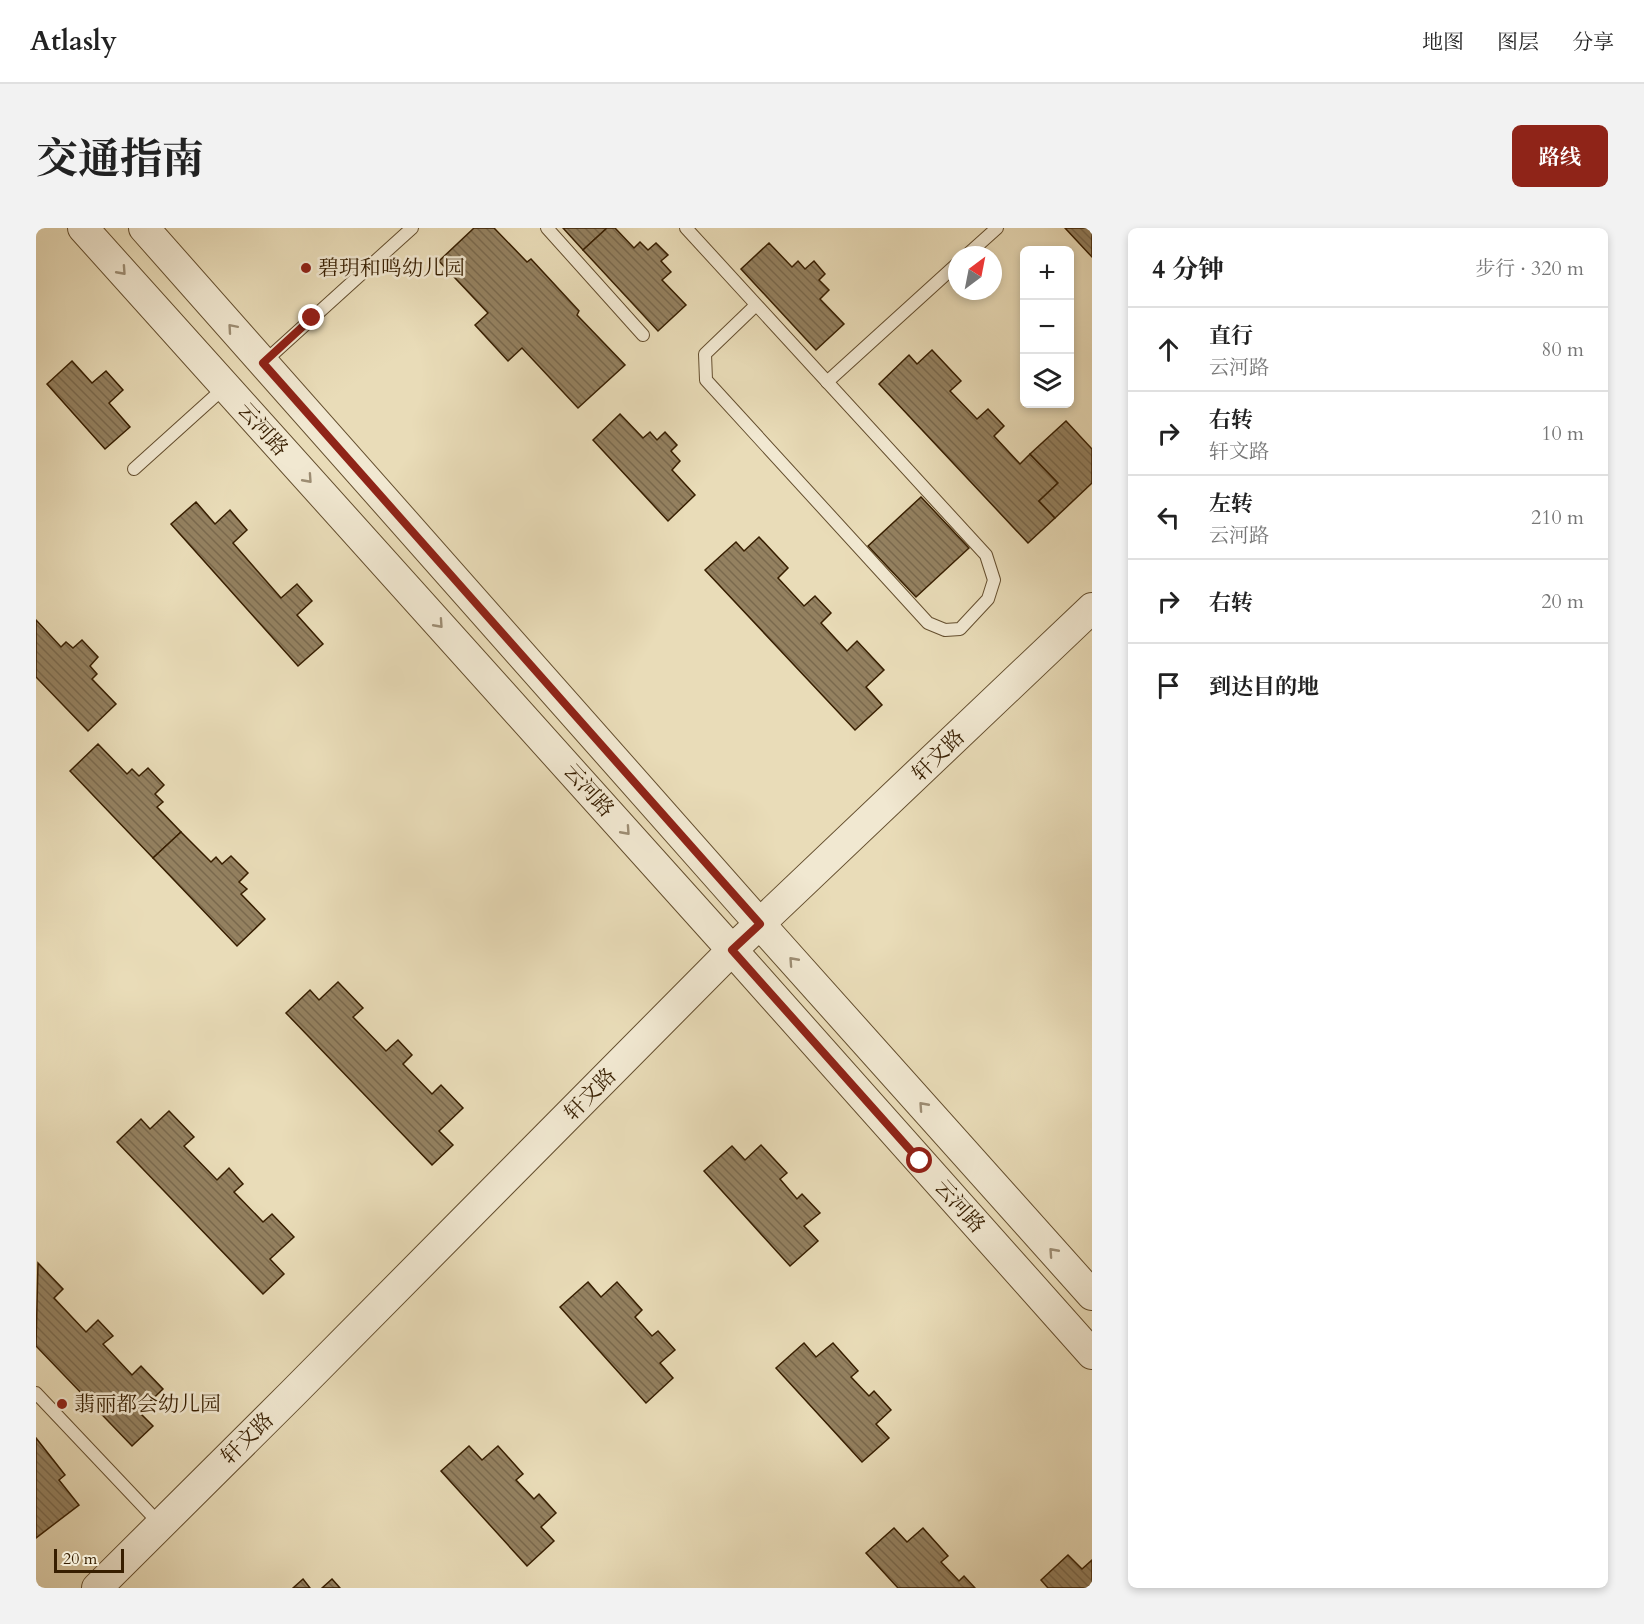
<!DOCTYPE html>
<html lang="zh">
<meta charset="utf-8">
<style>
:root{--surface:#fff;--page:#f2f2f2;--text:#222;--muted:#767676;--line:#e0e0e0;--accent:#8f2418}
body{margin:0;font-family:Cardo,"Noto Serif SC",serif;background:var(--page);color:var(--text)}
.controls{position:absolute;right:18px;top:18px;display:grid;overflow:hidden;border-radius:9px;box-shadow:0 3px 9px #0003}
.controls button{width:54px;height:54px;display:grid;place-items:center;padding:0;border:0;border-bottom:2px solid var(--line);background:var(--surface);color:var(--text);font:30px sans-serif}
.compass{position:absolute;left:912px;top:18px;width:54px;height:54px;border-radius:50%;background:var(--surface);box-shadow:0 3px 9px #0003;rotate:32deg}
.scale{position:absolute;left:18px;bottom:15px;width:70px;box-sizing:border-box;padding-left:6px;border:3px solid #371e00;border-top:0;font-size:16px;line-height:21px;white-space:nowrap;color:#371e00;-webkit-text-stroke:4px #f1e8d1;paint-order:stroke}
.stop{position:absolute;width:18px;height:18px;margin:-14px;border:4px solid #8f2418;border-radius:50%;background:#fff}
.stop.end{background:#8f2418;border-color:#fff;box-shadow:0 2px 6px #0008}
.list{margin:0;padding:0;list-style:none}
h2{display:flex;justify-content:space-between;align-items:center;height:78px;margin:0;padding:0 24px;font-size:26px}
h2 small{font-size:20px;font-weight:400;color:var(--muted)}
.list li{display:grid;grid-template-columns:39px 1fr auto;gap:18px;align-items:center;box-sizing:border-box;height:84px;padding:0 24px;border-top:2px solid var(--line)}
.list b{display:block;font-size:22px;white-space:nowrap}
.list p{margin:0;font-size:20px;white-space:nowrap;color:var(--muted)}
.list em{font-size:20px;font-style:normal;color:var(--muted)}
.icon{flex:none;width:33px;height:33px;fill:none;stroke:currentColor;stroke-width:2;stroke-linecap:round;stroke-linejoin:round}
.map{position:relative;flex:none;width:1056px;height:1360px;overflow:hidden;border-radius:9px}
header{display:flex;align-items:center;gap:36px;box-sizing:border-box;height:84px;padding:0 30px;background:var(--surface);border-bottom:2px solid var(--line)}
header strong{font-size:28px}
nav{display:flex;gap:33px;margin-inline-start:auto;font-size:21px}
.intro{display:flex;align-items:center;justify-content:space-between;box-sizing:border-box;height:144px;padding:0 36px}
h1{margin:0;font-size:42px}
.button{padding:15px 27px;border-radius:9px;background:var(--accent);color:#fff;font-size:21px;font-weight:700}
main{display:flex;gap:36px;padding:0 36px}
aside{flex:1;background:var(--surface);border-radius:9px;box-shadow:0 3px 9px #0003}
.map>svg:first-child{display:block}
.building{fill:url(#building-back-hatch);stroke:#371e00;stroke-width:1.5}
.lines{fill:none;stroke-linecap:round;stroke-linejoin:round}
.service-casing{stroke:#644e2e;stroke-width:14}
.tertiary-casing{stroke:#644e2e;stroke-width:32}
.service{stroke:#f1e8d1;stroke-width:12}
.tertiary{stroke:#f1e8d1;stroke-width:30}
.oneway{stroke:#9d8d73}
.route{stroke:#8f2418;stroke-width:8}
.poi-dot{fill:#8f2418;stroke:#f1e8d1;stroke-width:2}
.labels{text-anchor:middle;stroke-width:5;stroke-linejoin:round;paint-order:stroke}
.poi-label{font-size:21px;fill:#371e00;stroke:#f1e8d1;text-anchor:start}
.street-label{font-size:21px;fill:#371e00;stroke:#f1e8d1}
</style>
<header>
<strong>Atlasly</strong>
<nav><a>地图</a><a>图层</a><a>分享</a></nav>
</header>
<div class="intro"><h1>交通指南</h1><a class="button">路线</a></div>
<main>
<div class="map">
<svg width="1056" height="1360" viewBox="0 0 1056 1360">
<defs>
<pattern id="building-back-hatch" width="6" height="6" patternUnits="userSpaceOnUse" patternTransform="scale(1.5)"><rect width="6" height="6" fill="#948160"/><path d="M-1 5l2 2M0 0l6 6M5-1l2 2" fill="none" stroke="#7a694d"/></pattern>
</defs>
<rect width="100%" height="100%" fill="#e9dcb8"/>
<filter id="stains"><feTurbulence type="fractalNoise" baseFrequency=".00333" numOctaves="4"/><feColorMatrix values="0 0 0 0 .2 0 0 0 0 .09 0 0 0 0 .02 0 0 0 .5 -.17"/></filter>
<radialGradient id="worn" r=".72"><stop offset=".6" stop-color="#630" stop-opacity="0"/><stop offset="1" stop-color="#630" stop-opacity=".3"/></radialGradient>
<g class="building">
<path d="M438 0H458L491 34 495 31 543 83 541 87 589 137 542 180 486 120 472 133 439 97 452 85 403 33Z"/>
<path d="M527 0H571L547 22Z"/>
<path d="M571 0H579L598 20 604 14 612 22 620 15 632 27 625 33 635 44 626 52 650 77 622 103 547 22Z"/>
<path d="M1029 0H1056V29Z"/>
<path d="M733 15 756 39 762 33 769 41 778 33 789 46 783 52 793 62 784 71 808 96 780 122 705 41Z"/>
<path d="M896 122 925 153 914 163 941 191 952 181 968 198 958 208 984 236 994 226 1022 255 1003 273 1019 290 992 315 843 156 873 127 881 136Z"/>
<path d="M36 133 56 155 70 143 87 162 73 175 94 199 69 221 11 156Z"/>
<path d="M584 186 607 210 614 204 621 212 629 204 641 217 635 223 644 233 636 242 659 267 632 293 557 212Z"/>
<path d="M1030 193 1056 221V255L1019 290 1003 273 1022 255 994 226Z"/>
<path d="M885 269 933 320 880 369 832 318Z"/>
<path d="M160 274 179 296 194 282 211 302 197 315 245 370 261 356 276 373 261 387 287 416 262 438 135 296Z"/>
<path d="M723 309 752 340 742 350 768 378 779 368 795 385 785 395 811 423 821 413 848 442 830 459 846 477 819 502 669 342 700 314 708 323Z"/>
<path d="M0 392 25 419 30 414 37 420 46 412 62 429 54 438 61 446 56 451 80 476 52 503 0 449Z"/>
<path d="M62 516 91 546 96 541 103 548 112 540 128 557 119 566 127 574 121 579 145 604 117 630 34 543Z"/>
<path d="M145 604 175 634 180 629 186 636 195 628 212 645 203 654 211 661 205 666 229 691 201 718 117 630Z"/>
<path d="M302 754 327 780 317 789 350 823 362 812 376 827 367 836 396 866 405 857 427 880 403 903 417 917 396 937 250 785 274 762 283 772Z"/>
<path d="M133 883 158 909 148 918 181 952 193 940 207 956 198 964 227 994 236 986 258 1009 234 1031 248 1046 227 1066 81 914 105 891 114 901Z"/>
<path d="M725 917 751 945 744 951 761 971 766 966 784 985 768 998 782 1013 754 1038 668 943 696 918 709 932Z"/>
<path d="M2 1035 27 1061 18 1070 50 1104 62 1092 77 1108 67 1116 96 1147 105 1138 127 1161 103 1184 117 1198 96 1218 0 1118Z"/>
<path d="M552 1054 565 1069 581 1054 606 1082 599 1089 616 1108 622 1103 639 1122 624 1135 637 1150 610 1175 524 1079Z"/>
<path d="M768 1115 780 1129 797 1115 822 1143 815 1149 833 1168 838 1163 855 1182 840 1196 853 1210 826 1234 740 1140Z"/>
<path d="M0 1210 29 1247 23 1252 43 1277 0 1310Z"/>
<path d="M433 1218 446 1232 462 1218 487 1246 480 1252 498 1271 503 1266 520 1285 505 1299 518 1313 491 1338 405 1243Z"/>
<path d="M858 1300 871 1314 887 1300 912 1328 905 1334 923 1353 928 1348 939 1360H862L830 1325Z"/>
<path d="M1032 1327 1046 1341 1056 1332V1360H1012L1005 1352Z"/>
<path d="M267 1351 274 1360H257Z"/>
<path d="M296 1351 304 1360H286Z"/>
</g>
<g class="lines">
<defs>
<g id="service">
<path d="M511 0 607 107"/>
<path d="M650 0C750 109 850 218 950 327L958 352 952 371 924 401 909 402 892 395 670 152 669 126 720 77"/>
<path d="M931 27 961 0"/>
<path d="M228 134 376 0"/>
<path d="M791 154 921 36"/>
<path d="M98 241 189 159"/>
<path d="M0 1165 124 1296"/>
</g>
<g id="tertiary">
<path d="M47 0 696 722 1056 1126"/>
<path d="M108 0 724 696 1056 1067"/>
<path d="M61 1360 256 1166 696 722 1056 380"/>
</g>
</defs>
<use href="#service" class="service-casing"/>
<use href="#tertiary" class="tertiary-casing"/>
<use href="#service" class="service"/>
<use href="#tertiary" class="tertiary"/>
</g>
<defs><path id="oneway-chevron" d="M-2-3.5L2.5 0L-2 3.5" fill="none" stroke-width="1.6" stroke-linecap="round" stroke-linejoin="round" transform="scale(1.5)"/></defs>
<g class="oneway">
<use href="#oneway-chevron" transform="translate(86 43) rotate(48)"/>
<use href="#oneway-chevron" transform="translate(196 100) rotate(-131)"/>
<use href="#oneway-chevron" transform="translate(272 251) rotate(48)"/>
<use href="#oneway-chevron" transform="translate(403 396) rotate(48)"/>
<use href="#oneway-chevron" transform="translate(590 603) rotate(48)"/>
<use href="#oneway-chevron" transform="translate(757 733) rotate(-132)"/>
<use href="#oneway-chevron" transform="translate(887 878) rotate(-132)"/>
<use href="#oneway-chevron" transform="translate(1017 1024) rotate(-132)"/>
</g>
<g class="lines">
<path class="route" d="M276 90 227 135 724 696 696 722 884 933"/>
</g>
<g class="poi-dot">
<circle cx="270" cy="40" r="6"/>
<circle cx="26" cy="1176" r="6"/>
</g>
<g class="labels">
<g class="poi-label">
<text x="282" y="47">碧玥和鸣幼儿园</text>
<text x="38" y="1183">翡丽都会幼儿园</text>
</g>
<g class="street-label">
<text transform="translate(227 201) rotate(48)" y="7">云河路</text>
<text transform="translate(902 527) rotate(-44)" y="7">轩文路</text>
<text transform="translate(553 562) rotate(48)" y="7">云河路</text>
<text transform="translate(554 866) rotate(-45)" y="7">轩文路</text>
<text transform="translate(924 978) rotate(48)" y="7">云河路</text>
<text transform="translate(211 1210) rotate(-44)" y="7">轩文路</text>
</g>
</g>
<rect width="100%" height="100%" filter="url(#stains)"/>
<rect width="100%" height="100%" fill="url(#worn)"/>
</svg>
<div class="controls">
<button>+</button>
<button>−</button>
<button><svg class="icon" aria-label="layers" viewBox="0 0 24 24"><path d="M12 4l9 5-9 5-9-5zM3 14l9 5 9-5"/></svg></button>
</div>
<svg class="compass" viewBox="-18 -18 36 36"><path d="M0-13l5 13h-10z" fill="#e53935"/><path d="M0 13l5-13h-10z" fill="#767676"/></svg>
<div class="scale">20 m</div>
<div class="stop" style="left:884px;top:933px"></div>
<div class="stop end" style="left:276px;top:90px"></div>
</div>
<aside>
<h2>4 分钟<small>步行 · 320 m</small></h2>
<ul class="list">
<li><svg class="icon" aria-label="ahead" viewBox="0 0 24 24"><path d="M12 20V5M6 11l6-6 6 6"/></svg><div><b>直行</b><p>云河路</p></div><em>80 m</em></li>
<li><svg class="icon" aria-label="right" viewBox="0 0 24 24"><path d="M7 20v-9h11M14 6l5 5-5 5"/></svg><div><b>右转</b><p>轩文路</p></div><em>10 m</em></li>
<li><svg class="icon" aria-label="left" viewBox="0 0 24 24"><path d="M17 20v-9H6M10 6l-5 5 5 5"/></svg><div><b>左转</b><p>云河路</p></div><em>210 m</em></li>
<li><svg class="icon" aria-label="right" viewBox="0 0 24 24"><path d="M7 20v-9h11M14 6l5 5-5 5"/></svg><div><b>右转</b></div><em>20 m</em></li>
<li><svg class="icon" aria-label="arrive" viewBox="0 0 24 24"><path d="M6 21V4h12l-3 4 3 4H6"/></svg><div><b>到达目的地</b></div></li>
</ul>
</aside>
</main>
